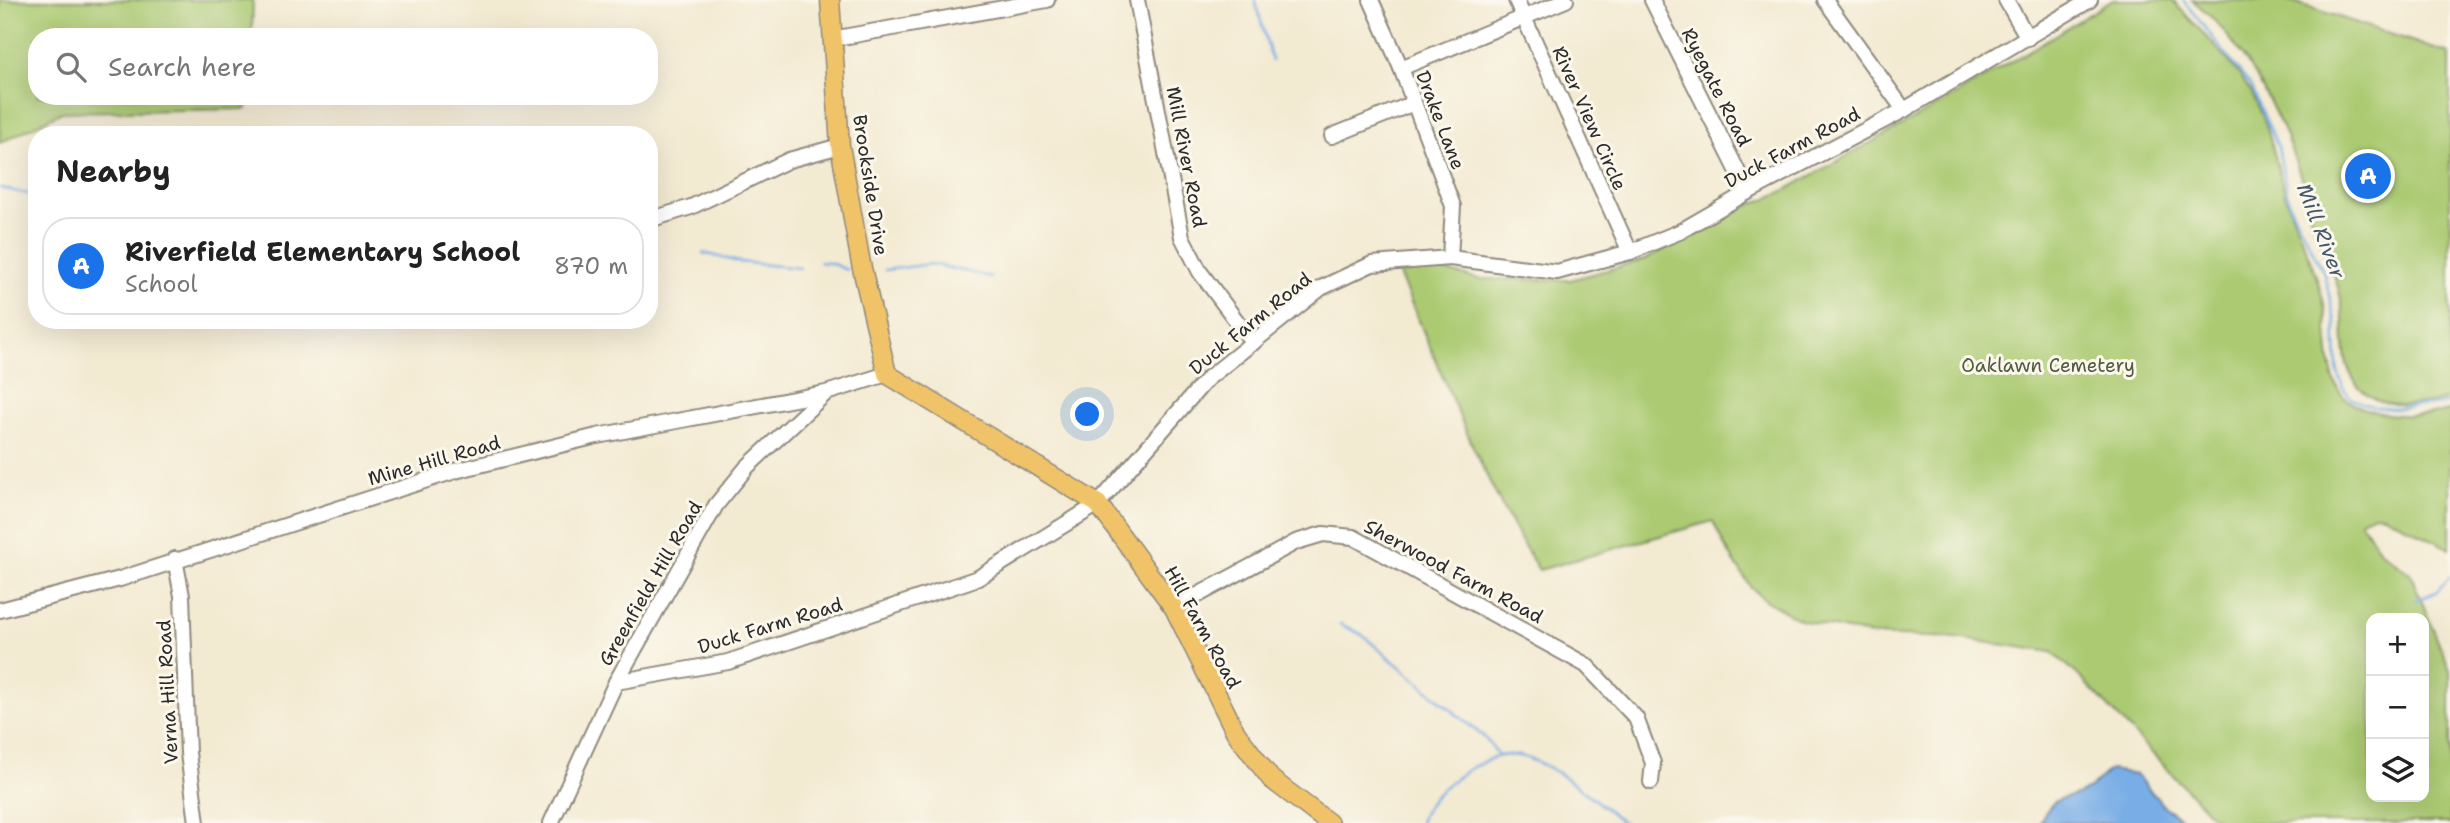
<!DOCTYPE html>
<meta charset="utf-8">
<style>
:root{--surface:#fff;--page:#f2f2f2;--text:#222;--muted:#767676;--line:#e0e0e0;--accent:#1a73e8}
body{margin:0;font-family:"Shantell Sans",sans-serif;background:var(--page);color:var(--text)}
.controls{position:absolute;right:21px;bottom:21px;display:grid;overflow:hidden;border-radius:14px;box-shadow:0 7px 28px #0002}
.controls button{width:63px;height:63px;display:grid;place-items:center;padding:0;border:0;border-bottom:2px solid var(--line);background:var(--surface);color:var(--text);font:35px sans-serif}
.you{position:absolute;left:1088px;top:415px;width:24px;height:24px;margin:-18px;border:5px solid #fff;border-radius:50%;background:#1a73e8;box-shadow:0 0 0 10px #1a73e833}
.badge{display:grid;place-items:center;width:46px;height:46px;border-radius:50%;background:var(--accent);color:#fff;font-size:23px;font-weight:700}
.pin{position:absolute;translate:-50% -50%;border:4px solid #fff;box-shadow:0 2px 7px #0006}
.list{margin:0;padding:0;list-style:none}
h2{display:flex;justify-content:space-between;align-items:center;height:91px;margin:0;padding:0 28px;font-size:30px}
h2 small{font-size:23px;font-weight:400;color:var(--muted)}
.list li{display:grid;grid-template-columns:46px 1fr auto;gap:21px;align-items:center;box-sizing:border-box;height:98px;margin:0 14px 14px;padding:0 14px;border:2px solid var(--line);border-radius:28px}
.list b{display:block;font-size:26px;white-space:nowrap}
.list p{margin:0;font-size:23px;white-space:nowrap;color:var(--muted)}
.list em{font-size:23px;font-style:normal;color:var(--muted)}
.icon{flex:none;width:38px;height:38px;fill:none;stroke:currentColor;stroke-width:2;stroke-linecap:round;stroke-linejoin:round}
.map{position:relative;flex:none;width:2450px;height:823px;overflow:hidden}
.search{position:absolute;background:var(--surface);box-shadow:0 7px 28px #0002;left:28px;top:28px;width:630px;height:77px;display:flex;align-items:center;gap:18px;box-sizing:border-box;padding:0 24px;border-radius:28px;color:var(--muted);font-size:26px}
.panel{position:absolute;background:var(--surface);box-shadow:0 7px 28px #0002;left:28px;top:126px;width:630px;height:203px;border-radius:28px}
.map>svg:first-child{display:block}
.green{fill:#abca72;stroke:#6b7a4e;stroke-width:2;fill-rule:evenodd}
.water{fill:#78ade6;stroke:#526c88;stroke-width:2}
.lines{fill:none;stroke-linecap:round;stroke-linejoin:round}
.stream{stroke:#78ade6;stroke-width:2.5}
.minor-casing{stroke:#8f8a7e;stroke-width:18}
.major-casing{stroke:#8f8a7e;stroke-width:21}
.minor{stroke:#fff;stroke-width:14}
.major{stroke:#f1c369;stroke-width:18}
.labels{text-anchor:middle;stroke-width:6;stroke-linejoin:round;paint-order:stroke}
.street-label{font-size:19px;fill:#2b2b2b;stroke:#fbf7ec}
.park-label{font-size:19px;fill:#515b40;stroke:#fbf7ec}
.water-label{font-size:21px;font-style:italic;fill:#46586c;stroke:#fbf7ec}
</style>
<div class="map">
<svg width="2450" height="823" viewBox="0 0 2450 823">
<rect width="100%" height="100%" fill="#fbf7ec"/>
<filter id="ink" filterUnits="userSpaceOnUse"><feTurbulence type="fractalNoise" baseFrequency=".0143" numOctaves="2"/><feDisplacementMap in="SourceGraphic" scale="14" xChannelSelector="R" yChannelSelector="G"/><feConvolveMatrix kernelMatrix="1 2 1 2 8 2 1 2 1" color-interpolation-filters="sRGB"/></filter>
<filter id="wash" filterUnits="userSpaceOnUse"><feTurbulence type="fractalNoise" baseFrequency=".00686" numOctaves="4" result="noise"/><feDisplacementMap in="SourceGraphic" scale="28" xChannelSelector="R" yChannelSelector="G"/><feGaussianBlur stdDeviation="1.57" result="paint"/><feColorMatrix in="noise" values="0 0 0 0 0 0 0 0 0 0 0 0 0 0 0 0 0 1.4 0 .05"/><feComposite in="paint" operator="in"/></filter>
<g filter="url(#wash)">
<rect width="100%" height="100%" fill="#f3ead2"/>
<g class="green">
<path d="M0 0H253L252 37H37V96H246L247 109 62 112 0 143Z"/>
<path d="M2113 0H2172C2205 37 2245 70 2263 117 2274 144 2278 175 2288 203 2301 242 2322 278 2326 319 2329 341 2327 379 2343 396 2367 419 2420 418 2450 411V549L2384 515 2373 514 2360 521 2381 552 2410 573 2450 670V823H2223L2207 811 2077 674 2052 652 1957 638 1871 635 1800 620 1765 600 1750 586 1724 545 1713 521 1539 570C1480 478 1442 372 1398 272L1428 267 1479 279 1570 280 1644 260 1743 208 1780 193 1944 102ZM2424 618V797H2371V618Z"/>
<path d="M2192 0 2291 1 2450 54V399C2419 406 2378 414 2356 383 2337 357 2348 321 2339 291 2333 267 2320 244 2312 221 2307 206 2305 190 2300 175 2281 115 2242 39 2192 0Z"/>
</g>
<path class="water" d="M2109 770 2135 774 2165 807 2187 823H2040C2057 787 2065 805 2088 789 2096 784 2102 776 2109 770Z"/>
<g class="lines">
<g class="stream">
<path d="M1255 0 1272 61"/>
<path d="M2183 0 2251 86 2278 147 2290 206 2324 273 2335 321 2337 368 2343 388 2352 399 2374 407 2394 409 2450 403"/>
<path d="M0 188 37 196"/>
<path d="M703 253 739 262 800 268"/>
<path d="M820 262 830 263 847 270"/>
<path d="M885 270 931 264 991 277"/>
<path d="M2416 600 2436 592 2450 577"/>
<path d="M1340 624 1361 634 1485 738 1498 755"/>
<path d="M1420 823C1426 802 1439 791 1456 778 1470 768 1492 755 1510 755 1547 756 1595 801 1624 823"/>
</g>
</g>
</g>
<g filter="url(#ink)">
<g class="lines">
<defs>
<g id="minor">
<path d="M1137 0 1182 237 1200 272 1253 343"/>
<path d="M1371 0 1401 68 1453 206 1450 258"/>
<path d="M1516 0 1630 252"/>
<path d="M1652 0 1748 192"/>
<path d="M1825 0 1904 110"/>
<path d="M2006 0 2028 38"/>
<path d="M832 39 1047 0"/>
<path d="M1401 68 1566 0"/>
<path d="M1332 136 1414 103"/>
<path d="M649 220 691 207 789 160 840 146"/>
<path d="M175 559 182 596 188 753 197 823"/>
<path d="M1174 608 1296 542 1323 534 1353 537 1586 665 1636 718 1653 763 1651 782"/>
<path d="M0 610 120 579 455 471 597 436 826 393 887 374"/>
<path d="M616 682 728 662 978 578 1098 504 1207 379 1321 288 1372 264 1450 258 1557 272 1630 252 1679 232 1748 192 1904 110 2090 0"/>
<path d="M551 823 616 682 716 505 747 467 825 394"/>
</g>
<path id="major" d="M830 0 840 146 861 264 887 374 1098 504 1174 608 1236 733 1271 779 1329 823"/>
</defs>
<use href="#minor" class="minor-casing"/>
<use href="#major" class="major-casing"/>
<use href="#minor" class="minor"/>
<use href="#major" class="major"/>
</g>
</g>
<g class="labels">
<g class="street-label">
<text transform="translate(1717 87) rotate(63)" y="7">Ryegate Road</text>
<text transform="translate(1590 118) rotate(66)" y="7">River View Circle</text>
<text transform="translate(1441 120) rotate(69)" y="7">Drake Lane</text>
<text transform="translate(1792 147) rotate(-28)" y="7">Duck Farm Road</text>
<text transform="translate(1187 157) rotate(79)" y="7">Mill River Road</text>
<text transform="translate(871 185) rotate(81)" y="7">Brookside Drive</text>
<text transform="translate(1250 323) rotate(-39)" y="7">Duck Farm Road</text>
<text transform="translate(434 460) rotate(-16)" y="7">Mine Hill Road</text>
<text transform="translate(1454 571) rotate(28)" y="7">Sherwood Farm Road</text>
<text transform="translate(650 583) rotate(-60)" y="7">Greenfield Hill Road</text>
<text transform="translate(770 625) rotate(-17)" y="7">Duck Farm Road</text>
<text transform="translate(1203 627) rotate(61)" y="7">Hill Farm Road</text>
<text transform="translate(167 692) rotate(-93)" y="7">Verna Hill Road</text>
</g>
<g class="park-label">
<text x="2048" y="372">Oaklawn Cemetery</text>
</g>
<g class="water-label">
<text transform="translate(2321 231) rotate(69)" y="7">Mill River</text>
</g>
</g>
</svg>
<div class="controls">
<button>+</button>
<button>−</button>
<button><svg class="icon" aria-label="layers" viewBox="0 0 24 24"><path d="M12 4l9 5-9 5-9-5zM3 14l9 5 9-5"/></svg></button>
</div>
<div class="you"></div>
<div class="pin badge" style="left:2368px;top:176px">A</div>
<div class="search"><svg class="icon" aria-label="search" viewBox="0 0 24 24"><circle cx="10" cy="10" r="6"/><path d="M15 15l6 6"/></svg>Search here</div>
<section class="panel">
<h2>Nearby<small></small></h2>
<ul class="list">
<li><span class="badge">A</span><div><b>Riverfield Elementary School</b><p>School</p></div><em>870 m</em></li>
</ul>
</section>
</div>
